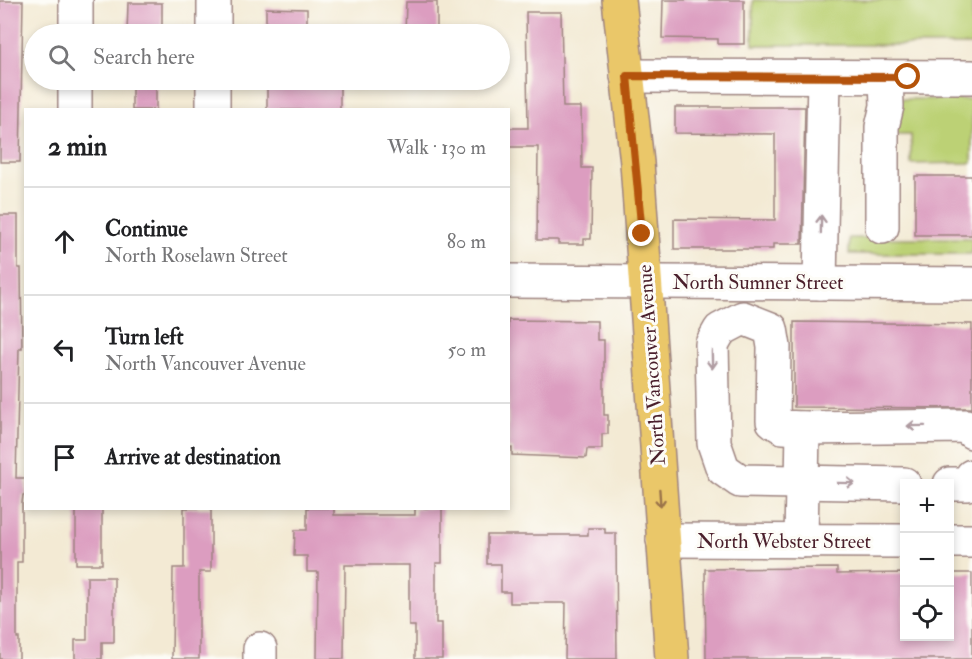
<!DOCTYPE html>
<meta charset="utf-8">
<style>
:root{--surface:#fff;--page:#f2f2f2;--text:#202124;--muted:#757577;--line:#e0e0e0}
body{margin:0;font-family:"IM FELL Double Pica",serif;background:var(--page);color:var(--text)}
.controls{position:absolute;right:18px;bottom:18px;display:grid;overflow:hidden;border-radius:0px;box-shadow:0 3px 9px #0003}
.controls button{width:54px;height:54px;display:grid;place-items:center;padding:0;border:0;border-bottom:2px solid var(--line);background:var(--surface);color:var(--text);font:30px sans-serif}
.stop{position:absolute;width:18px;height:18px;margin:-14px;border:4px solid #b45309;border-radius:50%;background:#fff}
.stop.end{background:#b45309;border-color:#fff;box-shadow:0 2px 6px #0008}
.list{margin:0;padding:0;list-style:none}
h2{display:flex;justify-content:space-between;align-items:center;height:78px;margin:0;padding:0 24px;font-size:26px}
h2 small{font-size:20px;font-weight:400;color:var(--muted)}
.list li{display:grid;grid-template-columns:39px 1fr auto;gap:18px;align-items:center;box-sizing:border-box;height:108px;padding:0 24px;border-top:2px solid var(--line)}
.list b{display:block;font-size:22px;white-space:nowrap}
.list p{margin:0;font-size:20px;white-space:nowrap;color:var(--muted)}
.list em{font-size:20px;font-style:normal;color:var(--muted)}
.icon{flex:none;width:33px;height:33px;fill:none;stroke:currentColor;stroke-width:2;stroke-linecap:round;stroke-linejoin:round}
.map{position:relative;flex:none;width:972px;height:659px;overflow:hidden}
.search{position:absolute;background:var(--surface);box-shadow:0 3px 9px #0003;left:24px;top:24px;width:486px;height:66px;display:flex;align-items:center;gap:15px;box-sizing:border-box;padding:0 21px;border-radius:33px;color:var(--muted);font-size:22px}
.panel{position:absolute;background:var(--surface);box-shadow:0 3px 9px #0003;left:24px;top:108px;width:486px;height:402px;border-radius:0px}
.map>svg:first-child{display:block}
.green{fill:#bcd175;stroke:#837850;stroke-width:1.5}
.building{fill:#dc9dc0}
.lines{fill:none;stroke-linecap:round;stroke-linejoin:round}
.minor-casing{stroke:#9e8480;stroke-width:36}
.major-casing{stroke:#9e8480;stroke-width:36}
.minor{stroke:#fff;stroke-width:33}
.major{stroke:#eac769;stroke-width:33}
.oneway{stroke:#ae9aa0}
.oneway2{stroke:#9a734a}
.route{stroke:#b45309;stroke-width:8}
.labels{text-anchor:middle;stroke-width:6;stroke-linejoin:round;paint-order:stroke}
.street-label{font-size:20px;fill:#4a1f2b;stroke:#fdfcf7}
</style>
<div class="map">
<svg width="972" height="659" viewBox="0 0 972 659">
<rect width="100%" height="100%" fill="#fdfcf7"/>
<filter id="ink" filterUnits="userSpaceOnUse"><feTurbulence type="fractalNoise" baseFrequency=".0167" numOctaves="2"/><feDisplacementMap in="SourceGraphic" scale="12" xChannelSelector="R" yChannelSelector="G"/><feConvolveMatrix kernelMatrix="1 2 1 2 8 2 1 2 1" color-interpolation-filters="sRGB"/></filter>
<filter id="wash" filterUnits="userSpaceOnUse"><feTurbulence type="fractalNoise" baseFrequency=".008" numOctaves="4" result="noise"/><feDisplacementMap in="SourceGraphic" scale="24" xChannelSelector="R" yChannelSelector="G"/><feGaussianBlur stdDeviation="1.35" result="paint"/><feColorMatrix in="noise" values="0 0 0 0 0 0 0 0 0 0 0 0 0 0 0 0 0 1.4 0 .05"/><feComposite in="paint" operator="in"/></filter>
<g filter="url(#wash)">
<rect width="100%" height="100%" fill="#f3ead4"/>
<g class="green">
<rect x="753" y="0" width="219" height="45"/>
<path d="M899 99H972V163L911 164V135H887Z"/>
<rect x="849" y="238" width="123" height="16"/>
</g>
<g id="blocks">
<g class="building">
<path d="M663 0H744V44H718V39L662 38Z"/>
<path d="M0 1H23L20 162H0Z"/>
<path d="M406 2H437V34H405Z"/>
<path d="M128 3H162V34H127Z"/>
<path d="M266 8 307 9V34H274V29H266Z"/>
<path d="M526 12H561L563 107H581L582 168H592L591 239H584V244H558V240H537L538 147H508V128H528Z"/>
<rect x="132" y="80" width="24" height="30"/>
<path d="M267 80H301V83H340V110H267Z"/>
<path d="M675 107H805L802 244H773V249H674V219L775 220V134L675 133Z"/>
<rect x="915" y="176" width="57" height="59"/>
<path d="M0 215H18V268H21L22 348H19L16 478H26V495H23L22 503V562H17V638H19V659H0Z"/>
<path d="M508 320 597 321V340H604V415H608V434H602V449H587L586 458 512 455V448H508Z"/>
<path d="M794 322 972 324V408L794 407Z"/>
<rect x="76" y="508" width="26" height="56"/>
<path d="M184 508H211V572H199V659H172L173 568H184Z"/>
<path d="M307 508H334V515H415V508H442V563H436V623H442V659H415V626H409V565H345L344 659H317L318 572H307V556H294L295 530H307Z"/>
<path d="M588 528H605V533H616L617 659H565L566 603H510V592H501V564H487V535H588Z"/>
<path d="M837 568V574L904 573V636H950V573H972V659H706L705 569Z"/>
<path d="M87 577H114V642H102V659H75V640H87Z"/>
</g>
</g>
</g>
<g filter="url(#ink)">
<use href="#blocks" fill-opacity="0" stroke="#9e8480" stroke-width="1.5"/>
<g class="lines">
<defs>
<g id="minor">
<path d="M76 34V0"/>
<path d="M214 34V0"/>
<path d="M627 76 972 77"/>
<path d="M75 110V80"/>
<path d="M213 110V80"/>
<path d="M882 227V127L887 106 886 77"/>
<path d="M508 281 972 284"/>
<path d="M820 283 824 77"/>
<path d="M904 484 740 481 723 469 714 443 712 344 720 330 743 318 771 329 774 347 773 421 783 427 803 428 966 426 972 432"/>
<path d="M950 484H967L972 476"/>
<path d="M663 540 904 541"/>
<path d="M801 541 803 428"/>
<path d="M950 541H972"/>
<path d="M260 659V649"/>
</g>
<path id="major" d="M619 0 637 163 672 659"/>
</defs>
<use href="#minor" class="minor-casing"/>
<use href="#major" class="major-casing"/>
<use href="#minor" class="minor"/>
<use href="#major" class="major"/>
</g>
<defs><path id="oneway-shaft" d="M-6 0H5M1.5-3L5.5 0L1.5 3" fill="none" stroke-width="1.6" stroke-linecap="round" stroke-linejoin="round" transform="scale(1.5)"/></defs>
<g class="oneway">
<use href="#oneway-shaft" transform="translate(821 224) rotate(-89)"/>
<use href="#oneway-shaft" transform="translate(712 360) rotate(89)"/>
<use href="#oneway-shaft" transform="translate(916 426) rotate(179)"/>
<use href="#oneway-shaft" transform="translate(846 483) rotate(1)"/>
</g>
<use class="oneway2" href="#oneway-shaft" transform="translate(660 498) rotate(86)"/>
</g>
<g class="lines" filter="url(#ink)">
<path class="route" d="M642 234 627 76 908 77"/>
</g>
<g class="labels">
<g class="street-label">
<text x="758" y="289">North Sumner Street</text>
<text transform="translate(651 365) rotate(-94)" y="7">North Vancouver Avenue</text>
<text x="784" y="548">North Webster Street</text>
</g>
</g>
</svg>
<div class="controls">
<button>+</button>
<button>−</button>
<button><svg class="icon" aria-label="locate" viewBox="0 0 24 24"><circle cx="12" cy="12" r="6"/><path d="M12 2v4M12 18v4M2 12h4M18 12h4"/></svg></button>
</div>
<div class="stop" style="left:908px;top:77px"></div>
<div class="stop end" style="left:642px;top:234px"></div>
<div class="search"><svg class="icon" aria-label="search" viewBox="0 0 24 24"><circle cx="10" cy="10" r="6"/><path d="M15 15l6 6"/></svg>Search here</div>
<section class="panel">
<h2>2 min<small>Walk · 130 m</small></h2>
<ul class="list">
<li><svg class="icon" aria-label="ahead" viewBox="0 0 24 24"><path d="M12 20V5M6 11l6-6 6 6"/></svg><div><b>Continue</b><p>North Roselawn Street</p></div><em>80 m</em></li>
<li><svg class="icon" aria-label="left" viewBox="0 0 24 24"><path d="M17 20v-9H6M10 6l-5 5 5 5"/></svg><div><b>Turn left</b><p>North Vancouver Avenue</p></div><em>50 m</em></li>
<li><svg class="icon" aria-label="arrive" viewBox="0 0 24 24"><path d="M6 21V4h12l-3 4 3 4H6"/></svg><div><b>Arrive at destination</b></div></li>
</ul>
</section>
</div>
